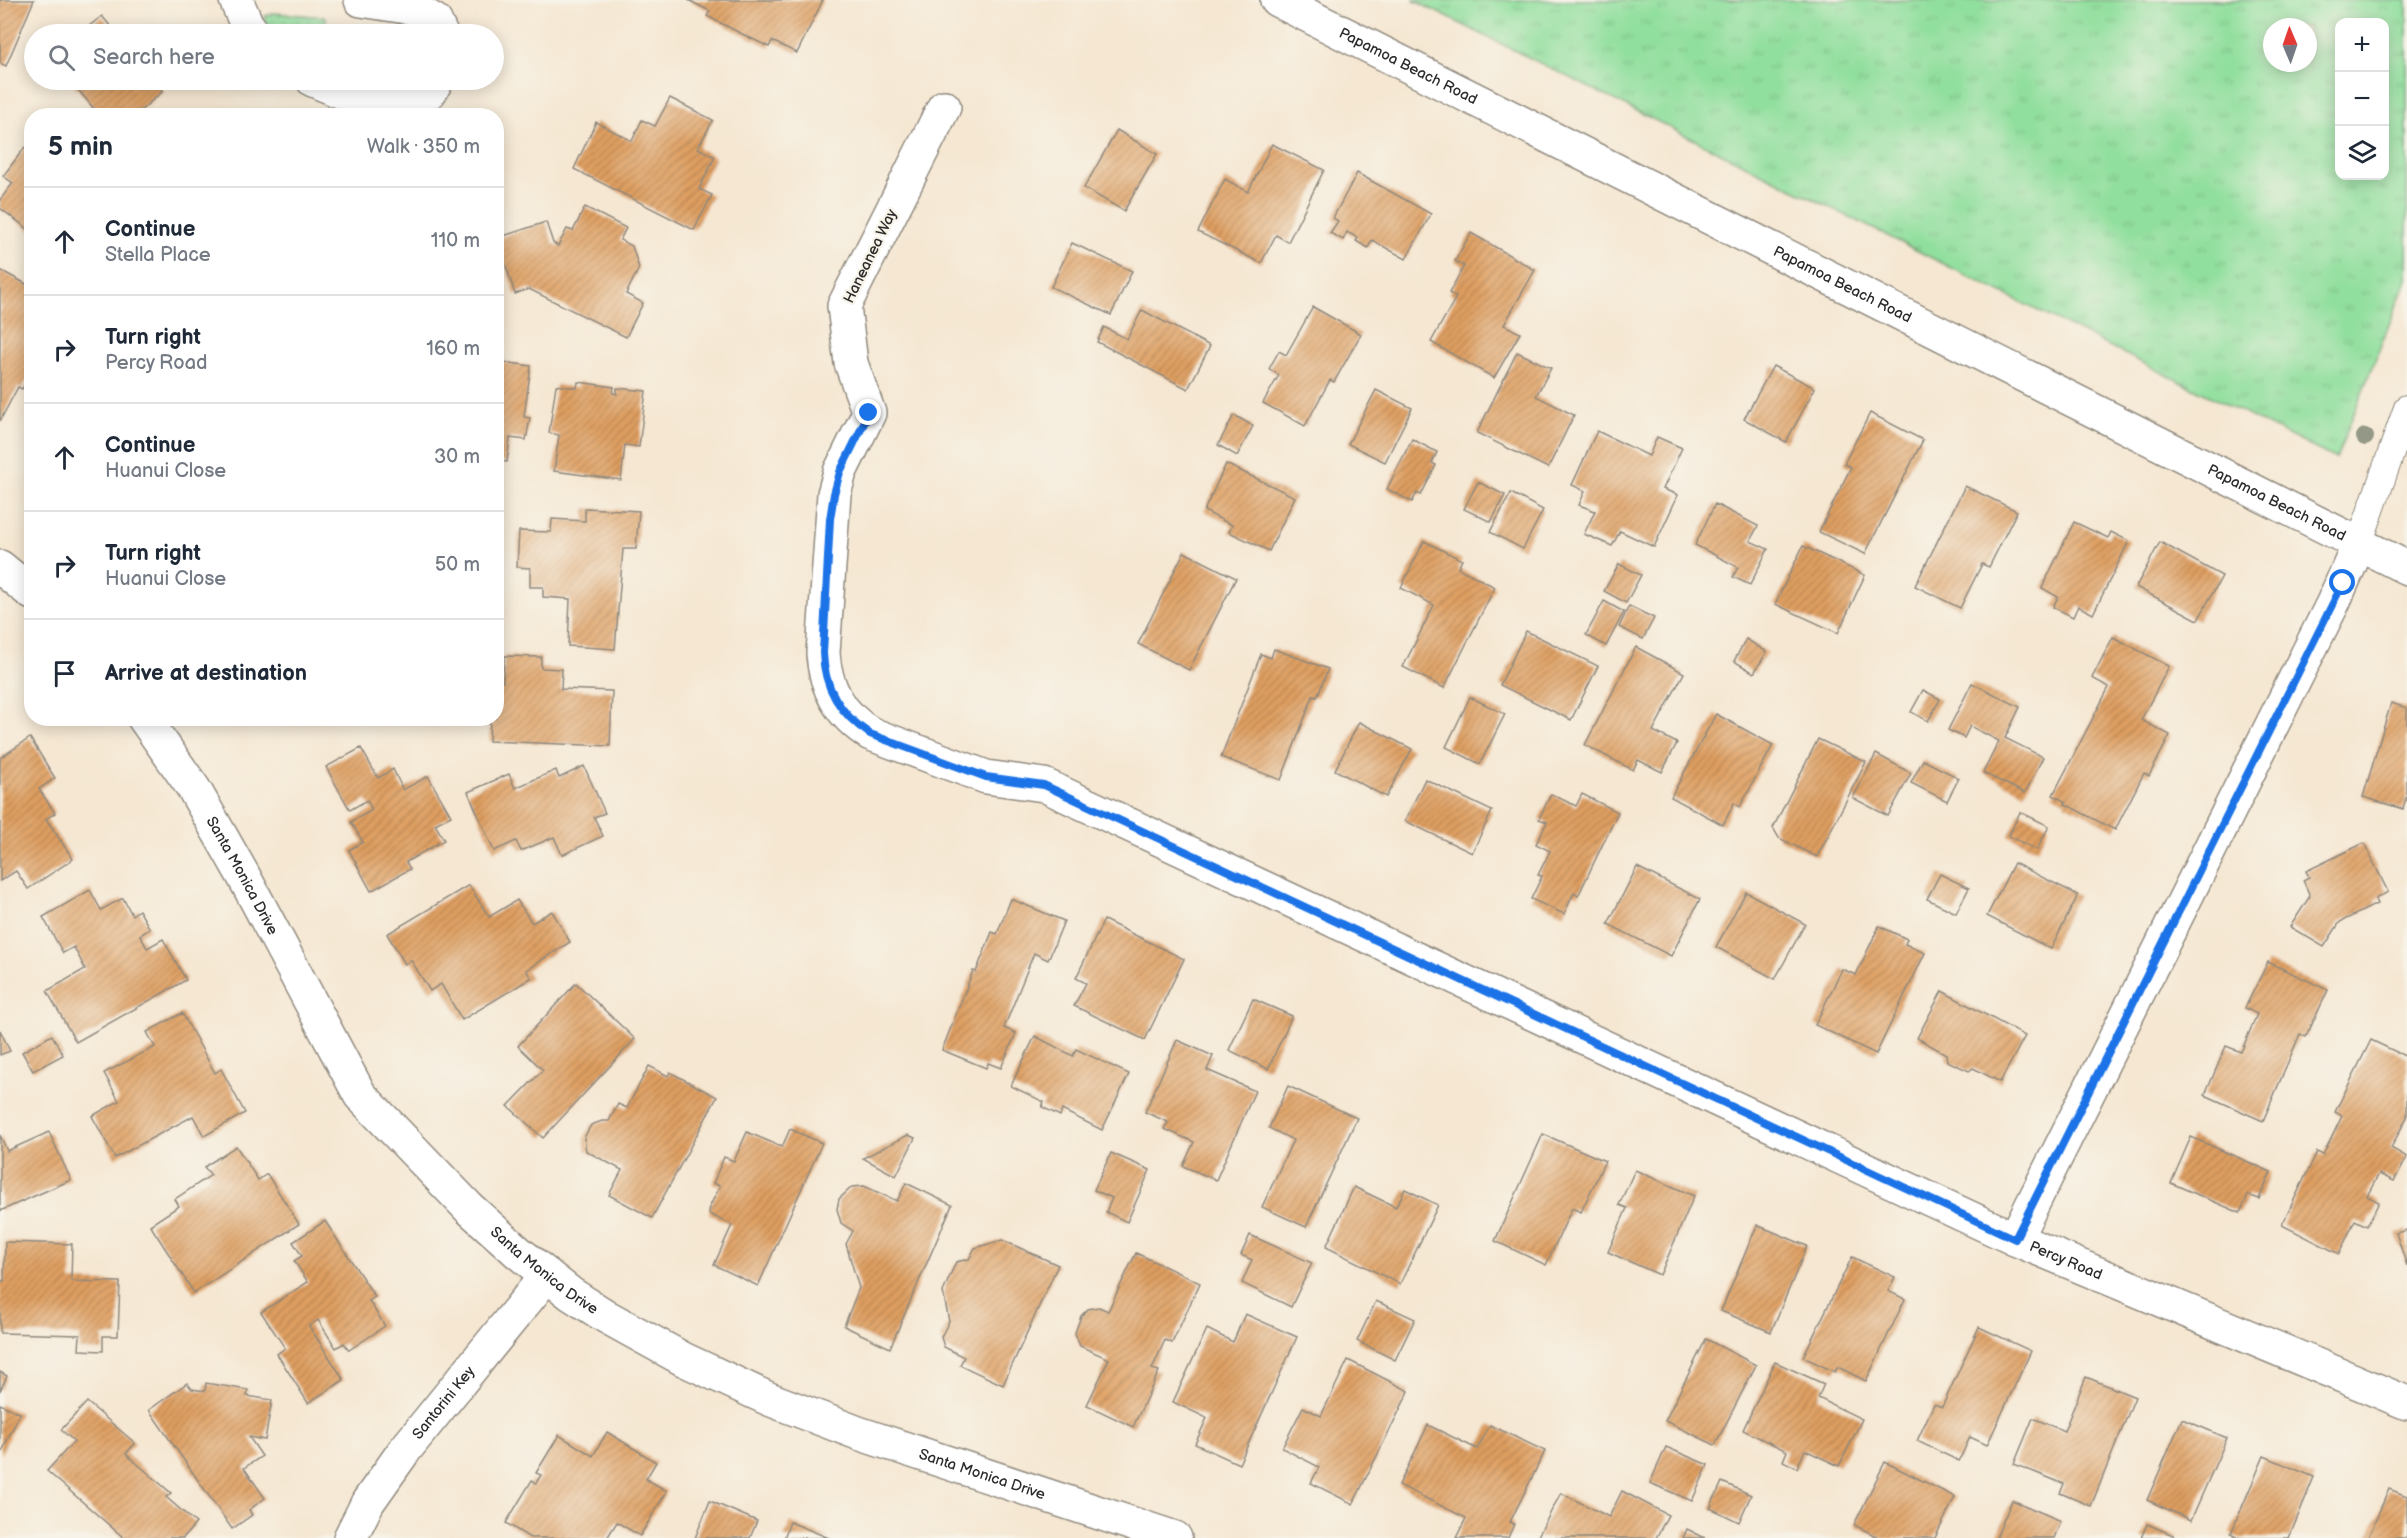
<!DOCTYPE html>
<meta charset="utf-8">
<style>
:root{--surface:#fff;--page:#f2f2f3;--text:#1f2937;--muted:#747a83;--line:#e0e1e3}
body{margin:0;font-family:"Balsamiq Sans",sans-serif;background:var(--page);color:var(--text)}
.controls{position:absolute;right:18px;top:18px;display:grid;overflow:hidden;border-radius:12px;box-shadow:0 3px 15px #0003}
.controls button{width:54px;height:54px;display:grid;place-items:center;padding:0;border:0;border-bottom:2px solid var(--line);background:var(--surface);color:var(--text);font:30px sans-serif}
.compass{position:absolute;left:2263px;top:18px;width:54px;height:54px;border-radius:50%;background:var(--surface);box-shadow:0 3px 15px #0003;rotate:358deg}
.stop{position:absolute;width:18px;height:18px;margin:-14px;border:4px solid #1a73e8;border-radius:50%;background:#fff}
.stop.end{background:#1a73e8;border-color:#fff;box-shadow:0 2px 6px #0008}
.list{margin:0;padding:0;list-style:none}
h2{display:flex;justify-content:space-between;align-items:center;height:78px;margin:0;padding:0 24px;font-size:26px}
h2 small{font-size:20px;font-weight:400;color:var(--muted)}
.list li{display:grid;grid-template-columns:39px 1fr auto;gap:18px;align-items:center;box-sizing:border-box;height:108px;padding:0 24px;border-top:2px solid var(--line)}
.list b{display:block;font-size:22px;white-space:nowrap}
.list p{margin:0;font-size:20px;white-space:nowrap;color:var(--muted)}
.list em{font-size:20px;font-style:normal;color:var(--muted)}
.icon{flex:none;width:33px;height:33px;fill:none;stroke:currentColor;stroke-width:2;stroke-linecap:round;stroke-linejoin:round}
.map{position:relative;flex:none;width:2407px;height:1538px;overflow:hidden}
.search{position:absolute;background:var(--surface);box-shadow:0 3px 15px #0003;left:24px;top:24px;width:480px;height:66px;display:flex;align-items:center;gap:15px;box-sizing:border-box;padding:0 21px;border-radius:33px;color:var(--muted);font-size:22px}
.panel{position:absolute;background:var(--surface);box-shadow:0 3px 15px #0003;left:24px;top:108px;width:480px;height:618px;border-radius:24px}
.map>svg:first-child{display:block}
.grass{fill:url(#grass-tufts);stroke:#5e8564;stroke-width:1.5;fill-rule:evenodd}
.garden{fill:url(#garden-dots);stroke:#5e8564;stroke-width:1.5}
.building{fill:url(#building-hatch)}
.lines{fill:none;stroke-linecap:round;stroke-linejoin:round}
.service-casing{stroke:#90897e;stroke-width:28}
.minor-casing{stroke:#90897e;stroke-width:36}
.secondary-casing{stroke:#90897e;stroke-width:36}
.service{stroke:#fff;stroke-width:26}
.minor{stroke:#fff;stroke-width:33}
.secondary{stroke:#fff;stroke-width:33}
.tree{fill:#949886}
.route{stroke:#1a73e8;stroke-width:8}
.labels{text-anchor:middle;stroke-width:4.5;stroke-linejoin:round;paint-order:stroke}
.street-label{font-size:15px;fill:#2b2b2b;stroke:#f7f3e8}
</style>
<div class="map">
<svg width="2407" height="1538" viewBox="0 0 2407 1538">
<defs>
<pattern id="grass-tufts" width="24" height="20" patternUnits="userSpaceOnUse" patternTransform="scale(1.5)"><rect width="24" height="20" fill="#91df9e"/><path d="M3 7l-1-3M5 7V3M7 7l1-3M15 17l-1-3M17 17v-4M19 17l1-3" fill="none" stroke="#7dc088"/></pattern>
<pattern id="garden-dots" width="8" height="8" patternUnits="userSpaceOnUse" patternTransform="scale(1.5)"><rect width="8" height="8" fill="#91df9e"/><path d="M2 2h.1M6 6h.1" fill="none" stroke="#7dc088" stroke-width="1.8" stroke-linecap="round"/></pattern>
<pattern id="building-hatch" width="6" height="6" patternUnits="userSpaceOnUse" patternTransform="scale(1.5)"><rect width="6" height="6" fill="#df9f61"/><path d="M-1 1l2-2M0 6l6-6M5 7l2-2" fill="none" stroke="#b58250"/></pattern>
</defs>
<rect width="100%" height="100%" fill="#f7f3e8"/>
<filter id="ink" filterUnits="userSpaceOnUse"><feTurbulence type="fractalNoise" baseFrequency=".0167" numOctaves="2"/><feDisplacementMap in="SourceGraphic" scale="12" xChannelSelector="R" yChannelSelector="G"/><feConvolveMatrix kernelMatrix="1 2 1 2 8 2 1 2 1" color-interpolation-filters="sRGB"/></filter>
<filter id="wash" filterUnits="userSpaceOnUse"><feTurbulence type="fractalNoise" baseFrequency=".008" numOctaves="4" result="noise"/><feDisplacementMap in="SourceGraphic" scale="24" xChannelSelector="R" yChannelSelector="G"/><feGaussianBlur stdDeviation="1.35" result="paint"/><feColorMatrix in="noise" values="0 0 0 0 0 0 0 0 0 0 0 0 0 0 0 0 0 1.4 0 .05"/><feComposite in="paint" operator="in"/></filter>
<g filter="url(#wash)">
<rect width="100%" height="100%" fill="#f5e7d2"/>
<path class="grass" d="M1413 0H2407V279L2336 459ZM2340 22H2384V176H2340ZM2272 27H2308V63H2272Z"/>
<g class="garden">
<path d="M274 13 326 17V34H275L264 23 265 16Z"/>
<path d="M363 80H413C395 91 381 87 363 80Z"/>
</g>
<g id="blocks">
<g class="building">
<path d="M0 0H34L6 66 0 63Z"/>
<path d="M688 0H823L797 53 772 41 769 47 738 32 707 16 710 11Z"/>
<path d="M102 16 117 34H79Z"/>
<path d="M70 80H154L163 91 134 116H100Z"/>
<path d="M670 98 713 120 698 148 715 157 699 189 712 195 694 230 574 169 596 122 632 141 642 120 655 126Z"/>
<path d="M1117 130 1157 154 1124 211 1084 188Z"/>
<path d="M1272 144 1324 170 1288 242 1276 235 1261 263 1198 232 1225 179 1248 192Z"/>
<path d="M25 147 32 152V232L0 208V200L13 183 3 176Z"/>
<path d="M1357 173 1431 214 1406 259 1372 240 1368 248 1356 241 1358 238 1347 232 1343 240 1330 233 1338 221 1333 218Z"/>
<path d="M585 207 626 228 620 240 632 246 639 268 626 294 643 303 626 337 529 289 515 294 497 238 546 222 553 243 558 246 567 229 573 231Z"/>
<path d="M1471 233 1535 270 1504 325 1520 333 1494 378 1431 342 1456 297 1449 293 1464 266 1455 261Z"/>
<path d="M1072 243 1132 271 1111 315 1051 287Z"/>
<path d="M0 270 32 287V372L22 389 18 387 0 421Z"/>
<path d="M1313 307 1361 334 1334 382 1330 380 1305 426 1263 403 1279 375 1269 369 1279 351 1286 355Z"/>
<path d="M1142 310 1210 346 1188 389 1097 342 1104 327 1127 339Z"/>
<path d="M1517 352 1551 368 1536 396 1574 415 1548 468 1477 433Z"/>
<path d="M496 361 531 366 524 417 530 418 526 440 510 438 507 462 496 461Z"/>
<path d="M1773 366 1815 388 1786 442 1744 419Z"/>
<path d="M578 382 614 387 613 393 617 394V388L646 391 639 447 625 445 621 480 554 471 559 435 549 433 556 385 577 388Z"/>
<path d="M1376 390 1412 408 1385 462 1348 444Z"/>
<path d="M1870 413 1923 440 1865 554 1819 532 1851 467 1844 464Z"/>
<path d="M1234 415 1253 426 1237 456 1218 445Z"/>
<path d="M1597 431 1649 456 1657 437 1682 448 1663 489 1678 495 1654 547 1620 531 1612 546 1584 534 1595 511 1579 505 1585 491 1572 485Z"/>
<path d="M1412 439 1437 452 1432 463 1436 465 1421 495 1417 493 1412 502 1387 489Z"/>
<path d="M1226 464 1295 497 1269 551 1229 532 1232 525 1204 511Z"/>
<path d="M1478 482 1505 495 1491 522 1464 509Z"/>
<path d="M1965 486 2017 511 1989 567 1982 564 1960 608 1915 586Z"/>
<path d="M1511 493 1543 510 1523 549 1490 532Z"/>
<path d="M1715 504 1758 526 1750 541 1768 549 1750 585 1733 577 1738 567 1695 545Z"/>
<path d="M585 508 639 511 636 549H623L615 649 568 646 570 599 543 597V587H530V568L517 567 519 531 551 532 552 519 585 521Z"/>
<path d="M2074 522 2108 538 2111 532 2129 541 2093 614 2078 606 2073 617 2053 607 2058 597 2042 588Z"/>
<path d="M1424 541 1462 560 1458 568 1495 587 1444 688 1403 667 1434 605 1401 588Z"/>
<path d="M2160 542 2222 576 2198 620 2136 587Z"/>
<path d="M1803 546 1865 575 1838 633 1775 604Z"/>
<path d="M1184 552 1236 578 1189 670 1138 644Z"/>
<path d="M1619 564 1641 575 1626 603 1604 591Z"/>
<path d="M1604 601 1624 612 1606 646 1586 635Z"/>
<path d="M1629 606 1654 618 1643 639 1619 627Z"/>
<path d="M1526 631 1598 666 1571 720 1500 685Z"/>
<path d="M2113 637 2169 666 2141 720 2170 735 2149 776 2144 773 2115 830 2065 804 2066 802 2053 795 2109 687 2092 678Z"/>
<path d="M1746 639 1767 652 1754 673 1734 661Z"/>
<path d="M1636 647 1684 673 1653 731 1677 743 1662 772 1638 760 1633 770 1585 745Z"/>
<path d="M1274 649 1328 669 1317 697 1313 696 1281 780 1221 757 1261 654 1271 658Z"/>
<path d="M504 656 541 657V668L562 669 561 689 612 691 610 746 489 741 490 718H496V681L503 682Z"/>
<path d="M1972 683 2020 707 2005 738 2043 757 2025 793 1983 773 1999 741 1970 726 1964 738 1948 730Z"/>
<path d="M1923 690 1940 699 1928 721 1911 712Z"/>
<path d="M1470 697 1505 714 1480 764 1446 747Z"/>
<path d="M2391 703 2407 708V795L2403 809 2363 797Z"/>
<path d="M1716 714 1773 745 1740 807 1734 803 1723 825 1671 797Z"/>
<path d="M1359 722 1412 749 1386 797 1335 770Z"/>
<path d="M30 738 55 778 39 789 55 813 46 819 73 859 28 889 16 871 0 881V758Z"/>
<path d="M1818 739 1866 762 1817 857 1779 838 1773 828Z"/>
<path d="M361 748 378 778 393 769 403 790 428 776 451 816 435 824 444 840 406 862 410 869 371 891 349 850 363 842 351 822 372 810 367 800 350 810 326 767Z"/>
<path d="M1876 754 1911 773 1888 816 1853 798Z"/>
<path d="M1923 760 1959 778 1947 801 1911 783Z"/>
<path d="M584 766 605 813 594 817 603 836 562 855 554 837 521 851 516 841 494 851 468 792 509 774 515 788 556 770 559 778Z"/>
<path d="M1425 779 1492 811 1472 853 1405 821Z"/>
<path d="M1551 794 1576 806 1582 794 1618 812 1578 896 1574 893 1564 914 1531 899 1542 876 1538 875 1550 851 1536 844 1547 822 1539 819Z"/>
<path d="M2020 812 2049 826 2037 850 2009 836Z"/>
<path d="M2364 843 2388 892 2375 899 2377 904 2340 922 2324 947 2290 927 2310 896 2303 880 2309 877 2306 871Z"/>
<path d="M2014 863 2078 895 2051 949 1987 916Z"/>
<path d="M1637 867 1700 899 1671 956 1608 924Z"/>
<path d="M1940 874 1969 888 1956 913 1927 899Z"/>
<path d="M469 885 489 917 517 900 532 923 552 911 570 942 526 970 531 978 462 1020 441 984 430 991 411 960 405 964 387 934Z"/>
<path d="M90 890 101 910 123 898 132 915 139 910 150 929 140 935 147 948 163 939 186 980 76 1042 47 991 85 969 74 947 63 953 43 917Z"/>
<path d="M1746 892 1805 924 1775 979 1716 947Z"/>
<path d="M1011 899 1064 921 1048 960 1034 953 1004 1028 1016 1033 1001 1068 988 1063 986 1068 942 1050 973 971 976 972 992 932 997 934Z"/>
<path d="M1104 920 1184 959 1145 1040 1074 1006 1086 983 1076 978Z"/>
<path d="M1879 926 1907 939 1905 944 1925 953 1876 1054 1815 1025 1842 969 1856 975Z"/>
<path d="M2268 962 2328 990 2306 1037 2300 1034 2263 1121 2205 1095 2226 1046 2241 1052 2257 1014 2245 1008Z"/>
<path d="M576 983 635 1039 543 1138 508 1106 543 1070 518 1046Z"/>
<path d="M1942 991 2025 1036 2000 1082 1973 1068 1969 1071 1947 1061 1946 1054 1917 1038Z"/>
<path d="M1253 999 1292 1016 1268 1069 1229 1050Z"/>
<path d="M182 1013 215 1073 221 1069 245 1113 204 1136 193 1116 115 1158 92 1116 119 1101 104 1073 155 1047 147 1032Z"/>
<path d="M0 1030 10 1051 0 1055Z"/>
<path d="M52 1035 63 1055 33 1071 22 1052Z"/>
<path d="M1035 1036 1073 1056 1076 1049 1129 1074 1102 1130 1062 1110 1060 1116 1042 1107 1044 1102 1011 1086Z"/>
<path d="M1177 1040 1213 1056 1207 1070 1255 1091 1216 1180 1183 1166 1194 1142 1164 1129 1168 1122 1145 1112Z"/>
<path d="M2371 1040 2407 1057V1117L2391 1148 2407 1157 2394 1181 2379 1174 2367 1196 2379 1202 2367 1226 2355 1220 2339 1254 2282 1225 2317 1152 2323 1155 2342 1116 2335 1112Z"/>
<path d="M649 1066 668 1076 670 1072 717 1097 652 1218 609 1195 622 1170 586 1151 584 1138 591 1125 602 1121H609L618 1104 627 1108Z"/>
<path d="M1288 1086 1357 1118 1306 1227 1262 1207 1293 1140 1269 1128Z"/>
<path d="M790 1129 822 1143 758 1286 714 1265 732 1225 709 1214 710 1206 720 1186 713 1183 724 1157 734 1161 747 1132 782 1147Z"/>
<path d="M49 1132 71 1180 0 1211V1135L7 1151Z"/>
<path d="M1543 1134 1605 1161 1581 1212 1572 1208 1546 1265 1495 1241Z"/>
<path d="M908 1135 915 1138 896 1176 863 1158Z"/>
<path d="M2191 1137 2271 1172 2259 1199 2248 1195 2240 1213 2171 1183Z"/>
<path d="M236 1146 258 1180 267 1174 299 1224 194 1293 150 1225 179 1206 175 1199 211 1175 204 1167Z"/>
<path d="M1111 1153 1150 1170 1127 1222 1106 1212 1112 1198 1094 1190Z"/>
<path d="M1635 1170 1694 1196 1660 1275 1608 1252 1627 1208 1619 1205Z"/>
<path d="M906 1183 952 1205 890 1348 844 1326 859 1288 846 1244 853 1231 841 1223 837 1209 839 1199 852 1187 864 1186 897 1201Z"/>
<path d="M1354 1187 1396 1207 1405 1189 1438 1205 1400 1284 1326 1247Z"/>
<path d="M325 1221 375 1297 369 1301 385 1326 349 1350 344 1343 336 1348 318 1320 309 1326 344 1380 308 1403 277 1354 285 1348 261 1312 308 1282 294 1261 302 1256 293 1242Z"/>
<path d="M1757 1225 1807 1246 1771 1332 1721 1311Z"/>
<path d="M2407 1230V1266L2396 1233Z"/>
<path d="M1250 1235 1312 1263 1291 1307 1242 1283 1252 1260 1241 1255Z"/>
<path d="M1002 1240 1058 1265 1003 1385 960 1365 964 1357 944 1347 941 1337 949 1321 943 1292 956 1262 969 1259 975 1248Z"/>
<path d="M5 1242 72 1244 71 1281 120 1282 118 1336H103V1351L79 1350 80 1335 0 1333V1281H4Z"/>
<path d="M1136 1253 1200 1283 1172 1343 1165 1340 1152 1369 1159 1371 1133 1427 1087 1405 1109 1359 1080 1346 1075 1333 1081 1316 1088 1309 1099 1307 1108 1311Z"/>
<path d="M1852 1257 1895 1277 1888 1291 1905 1299 1866 1381 1838 1367 1835 1372 1803 1357Z"/>
<path d="M1376 1301 1415 1319 1395 1360 1357 1341Z"/>
<path d="M1245 1314 1297 1337 1239 1464 1195 1444 1207 1418 1173 1402 1207 1329 1233 1342Z"/>
<path d="M1979 1327 2031 1351 1987 1445 1970 1437 1959 1461 1917 1441 1934 1404 1942 1407Z"/>
<path d="M1706 1339 1756 1365 1715 1445 1665 1421Z"/>
<path d="M1348 1360 1409 1391 1353 1504 1311 1483 1319 1467 1282 1448 1303 1407 1321 1416Z"/>
<path d="M1775 1362 1824 1384 1818 1398 1862 1419 1839 1466 1805 1450 1797 1468 1783 1461 1787 1451 1743 1430Z"/>
<path d="M0 1372 7 1376 0 1391Z"/>
<path d="M2086 1377 2135 1397 2091 1506 2060 1493 2064 1484 2014 1464 2033 1418 2064 1431Z"/>
<path d="M187 1383 192 1389 205 1391 206 1383 248 1390 247 1396 272 1400 265 1440 249 1437 262 1456 244 1468 265 1498 249 1510 252 1515 232 1529 149 1410Z"/>
<path d="M87 1402 135 1443 126 1454 171 1493 166 1497 196 1523 183 1538H124L47 1471 74 1441 61 1430Z"/>
<path d="M0 1404 20 1413 0 1456Z"/>
<path d="M2182 1419 2227 1438 2191 1520 2147 1500Z"/>
<path d="M1428 1425 1477 1449 1490 1425 1545 1451 1510 1522 1514 1524 1508 1538H1456L1466 1518 1399 1485Z"/>
<path d="M607 1432 656 1462 646 1479 667 1491 640 1536 617 1522 607 1538H530L506 1523 532 1480 536 1483 541 1475 536 1473 559 1435 593 1456Z"/>
<path d="M1666 1447 1708 1465 1692 1501 1650 1483Z"/>
<path d="M2264 1456 2314 1477 2289 1538H2239L2231 1533Z"/>
<path d="M1885 1462 1955 1497 1935 1538H1880L1854 1525Z"/>
<path d="M1722 1482 1751 1495 1739 1522 1710 1508Z"/>
<path d="M2389 1489 2407 1496V1538H2368Z"/>
<path d="M1622 1491 1668 1515 1656 1538H1537L1561 1493 1609 1517Z"/>
<path d="M2012 1500 2061 1521 2054 1538H1996Z"/>
<path d="M710 1501 757 1521 750 1538H695Z"/>
<path d="M790 1522 829 1538H784Z"/>
<path d="M2147 1524 2180 1538H2141Z"/>
<path d="M1687 1529 1705 1538H1683Z"/>
</g>
</g>
</g>
<g filter="url(#ink)">
<use href="#blocks" fill-opacity="0" stroke="#90897e" stroke-width="1.5"/>
<g class="lines">
<defs>
<path id="service" d="M2359 544 2407 408"/>
<g id="minor">
<path d="M236 0 247 25 254 34"/>
<path d="M361 0 413 8 435 21 441 34"/>
<path d="M313 80 368 103 404 104 430 92 437 80"/>
<path id="s1" d="M944 107 844 306 851 363 869 413 840 472 834 494 823 653C825 688 841 716 871 734L986 777 1044 785 2015 1239 2407 1403"/>
<path d="M0 567 32 593"/>
<path id="s2" d="M144 718 194 789 243 875 360 1095 469 1208 519 1253 571 1294 607 1317 683 1359 769 1399 858 1433 1175 1538"/>
<path d="M2015 1239 2333 603 2359 544"/>
<path id="s3" d="M350 1538 368 1502 404 1451 547 1275"/>
</g>
<g id="secondary">
<path id="s4" d="M1277 0 2407 568"/>
</g>
</defs>
<use href="#service" class="service-casing"/>
<use href="#minor" class="minor-casing"/>
<use href="#secondary" class="secondary-casing"/>
<use href="#service" class="service"/>
<use href="#minor" class="minor"/>
<use href="#secondary" class="secondary"/>
</g>
<circle class="tree" cx="2365" cy="437" r="9"/>
</g>
<g class="lines" filter="url(#ink)">
<path class="route" d="M869 413 840 472 834 494 830 519 823 653C824 688 841 715 870 734L986 777 1044 785 2015 1239 2343 583"/>
</g>
<g class="labels">
<g class="street-label">
<text dy="5" stroke="none"><textPath href="#s4" startOffset="147">Papamoa Beach Road</textPath></text>
<text transform="translate(870 256) rotate(-64)" y="5">Haneanea Way</text>
<text dy="5" stroke="none"><textPath href="#s4" startOffset="633">Papamoa Beach Road</textPath></text>
<text dy="5" stroke="none"><textPath href="#s4" startOffset="1119">Papamoa Beach Road</textPath></text>
<text dy="5" stroke="none"><textPath href="#s2" startOffset="186">Santa Monica Drive</textPath></text>
<text dy="5" stroke="none"><textPath href="#s1" startOffset="1988">Percy Road</textPath></text>
<text dy="5" stroke="none"><textPath href="#s2" startOffset="690">Santa Monica Drive</textPath></text>
<text dy="5" stroke="none"><textPath href="#s3" startOffset="165">Santorini Key</textPath></text>
<text dy="5" stroke="none"><textPath href="#s2" startOffset="1176">Santa Monica Drive</textPath></text>
</g>
</g>
</svg>
<div class="controls">
<button>+</button>
<button>−</button>
<button><svg class="icon" aria-label="layers" viewBox="0 0 24 24"><path d="M12 4l9 5-9 5-9-5zM3 14l9 5 9-5"/></svg></button>
</div>
<svg class="compass" viewBox="-18 -18 36 36"><path d="M0-13l5 13h-10z" fill="#e53935"/><path d="M0 13l5-13h-10z" fill="#747a83"/></svg>
<div class="stop" style="left:2343px;top:583px"></div>
<div class="stop end" style="left:869px;top:413px"></div>
<div class="search"><svg class="icon" aria-label="search" viewBox="0 0 24 24"><circle cx="10" cy="10" r="6"/><path d="M15 15l6 6"/></svg>Search here</div>
<section class="panel">
<h2>5 min<small>Walk · 350 m</small></h2>
<ul class="list">
<li><svg class="icon" aria-label="ahead" viewBox="0 0 24 24"><path d="M12 20V5M6 11l6-6 6 6"/></svg><div><b>Continue</b><p>Stella Place</p></div><em>110 m</em></li>
<li><svg class="icon" aria-label="right" viewBox="0 0 24 24"><path d="M7 20v-9h11M14 6l5 5-5 5"/></svg><div><b>Turn right</b><p>Percy Road</p></div><em>160 m</em></li>
<li><svg class="icon" aria-label="ahead" viewBox="0 0 24 24"><path d="M12 20V5M6 11l6-6 6 6"/></svg><div><b>Continue</b><p>Huanui Close</p></div><em>30 m</em></li>
<li><svg class="icon" aria-label="right" viewBox="0 0 24 24"><path d="M7 20v-9h11M14 6l5 5-5 5"/></svg><div><b>Turn right</b><p>Huanui Close</p></div><em>50 m</em></li>
<li><svg class="icon" aria-label="arrive" viewBox="0 0 24 24"><path d="M6 21V4h12l-3 4 3 4H6"/></svg><div><b>Arrive at destination</b></div></li>
</ul>
</section>
</div>
